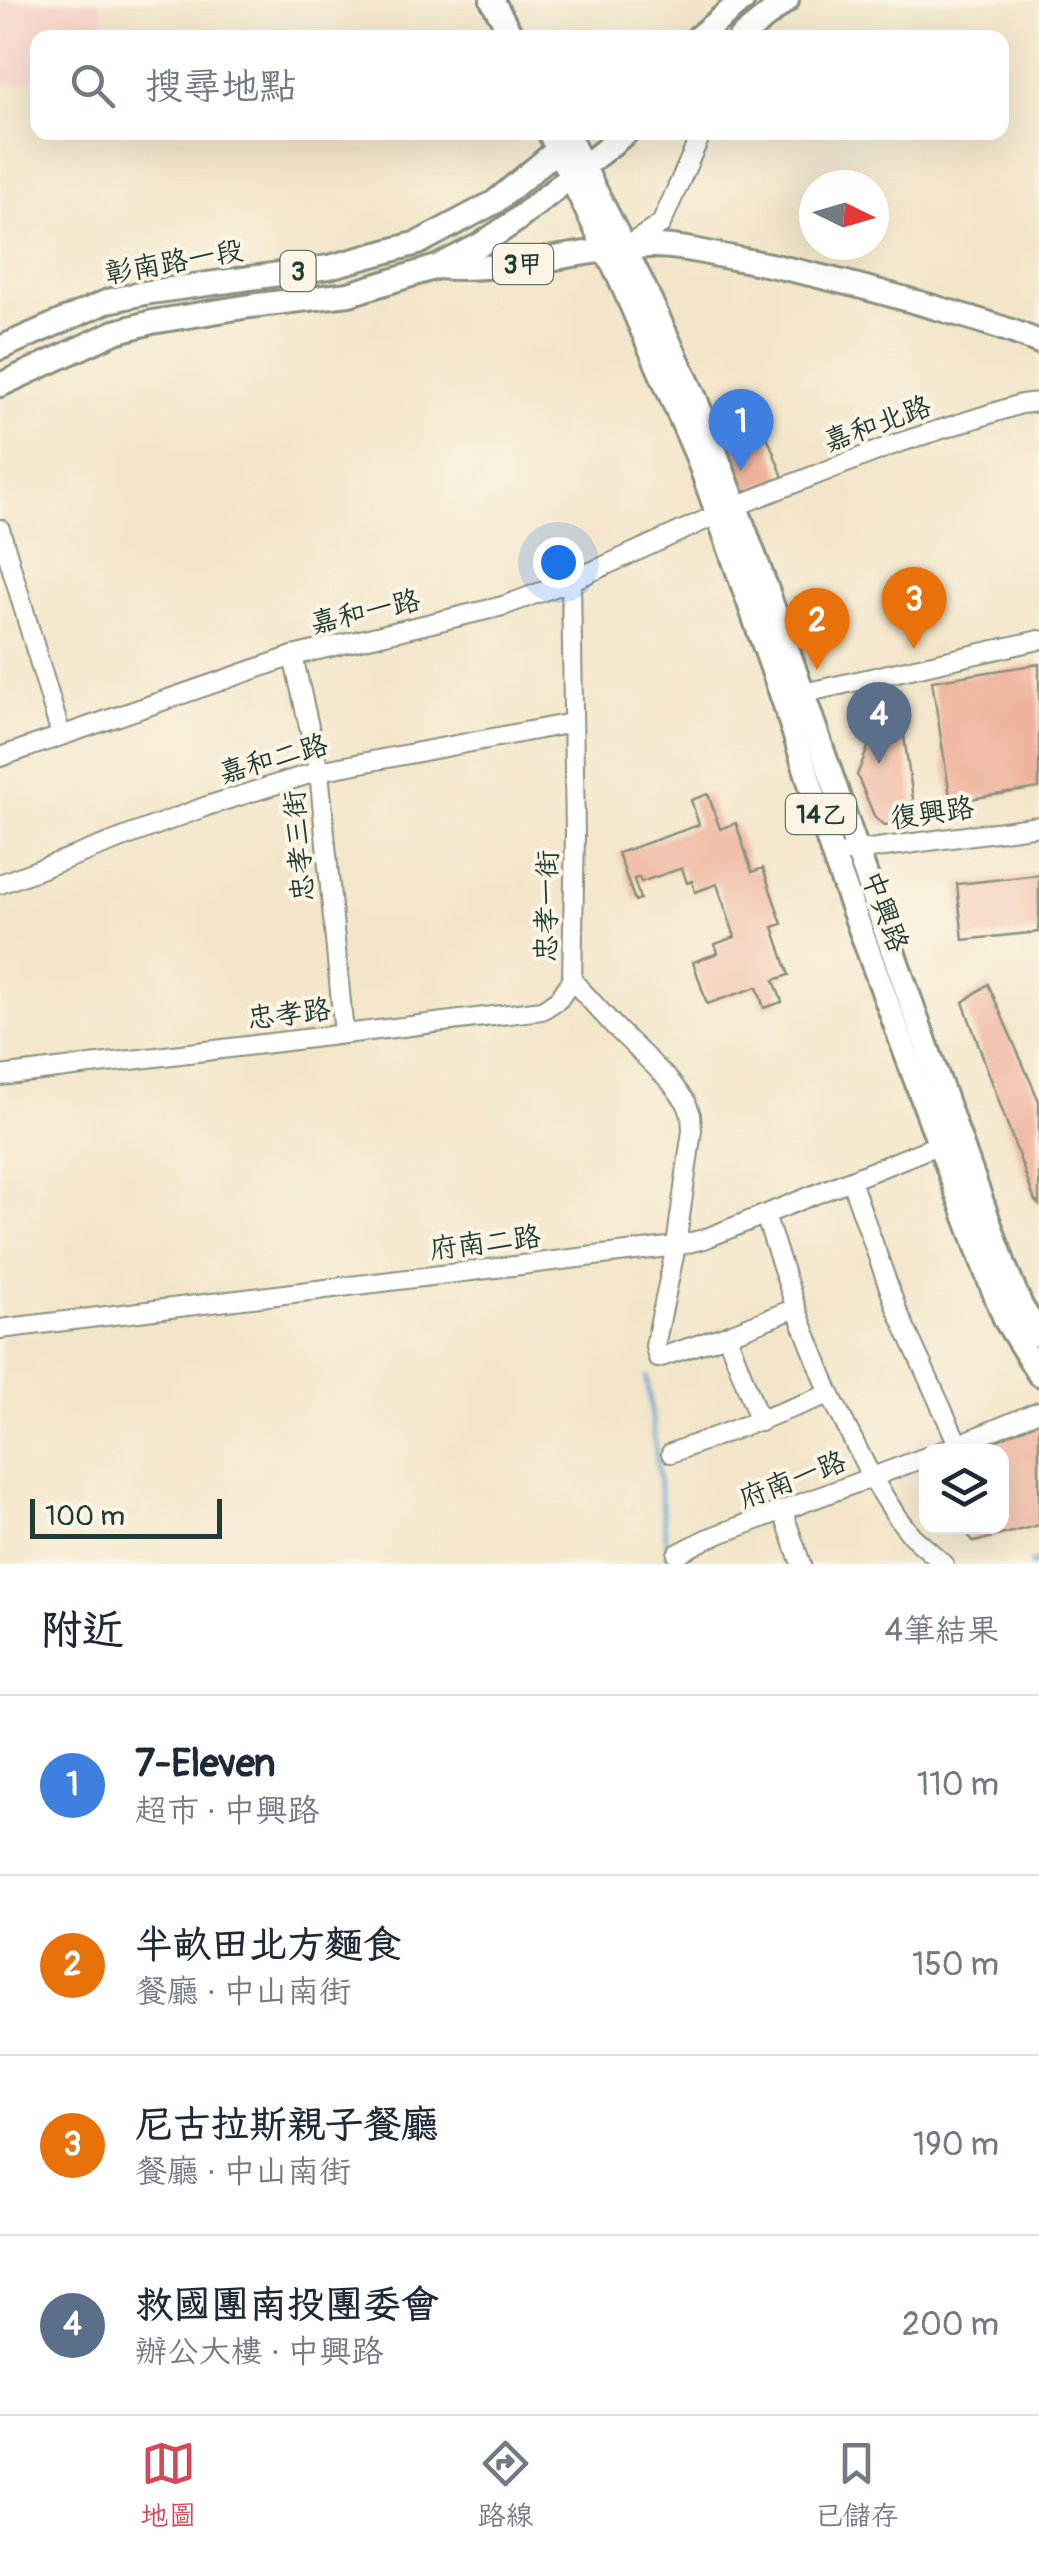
<!DOCTYPE html>
<html lang="zh-TW">
<meta charset="utf-8">
<style>
:root{--surface:#fff;--page:#f2f2f3;--text:#1f2937;--muted:#747a83;--line:#e0e1e3;--accent:#d1495b}
body{margin:0;font-family:Pangolin,"LXGW WenKai TC",sans-serif;background:var(--page);color:var(--text)}
.controls{position:absolute;right:30px;bottom:30px;display:grid;overflow:hidden;border-radius:20px;box-shadow:0 10px 40px #0002}
.controls button{width:90px;height:90px;display:grid;place-items:center;padding:0;border:0;border-bottom:2px solid var(--line);background:var(--surface);color:var(--text);font:50px sans-serif}
.compass{position:absolute;left:799px;top:170px;width:90px;height:90px;border-radius:50%;background:var(--surface);box-shadow:0 10px 40px #0002;rotate:95deg}
.scale{position:absolute;left:30px;bottom:25px;width:192px;box-sizing:border-box;padding-left:10px;border:5px solid #1f3d34;border-top:0;font-size:28px;line-height:35px;white-space:nowrap;color:#1f3d34;-webkit-text-stroke:8px #fcf5e5;paint-order:stroke}
.you{position:absolute;left:558px;top:562px;width:35px;height:35px;margin:-25px;border:8px solid #fff;border-radius:50%;background:#1a73e8;box-shadow:0 0 0 15px #1a73e833}
.badge{display:grid;place-items:center;width:65px;height:65px;border-radius:50%;background:var(--accent);color:#fff;font-size:32px;font-weight:700}
.pin{position:absolute;translate:-50% -82px;filter:drop-shadow(0 2px 5px #0008)}
.pin::after{content:'';position:absolute;top:52px;width:35px;height:30px;background:inherit;clip-path:polygon(0 0,100% 0,50% 100%)}
.list{margin:0;padding:0;list-style:none}
h2{display:flex;justify-content:space-between;align-items:center;height:130px;margin:0;padding:0 40px;font-size:42px}
h2 small{font-size:32px;font-weight:400;color:var(--muted)}
.list li{display:grid;grid-template-columns:65px 1fr auto;gap:30px;align-items:center;box-sizing:border-box;height:180px;padding:0 40px;border-top:2px solid var(--line)}
.list b{display:block;font-size:38px;white-space:nowrap}
.list p{margin:0;font-size:32px;white-space:nowrap;color:var(--muted)}
.list em{font-size:32px;font-style:normal;color:var(--muted)}
.icon{flex:none;width:55px;height:55px;fill:none;stroke:currentColor;stroke-width:2;stroke-linecap:round;stroke-linejoin:round}
.map{position:relative;flex:none;width:1039px;height:1564px;overflow:hidden}
.search{position:absolute;background:var(--surface);box-shadow:0 10px 40px #0002;left:30px;right:30px;top:30px;height:110px;display:flex;align-items:center;gap:25px;box-sizing:border-box;padding:0 35px;border-radius:20px;color:var(--muted);font-size:38px}
.sheet{height:850px;background:var(--surface)}
nav{display:flex;justify-content:space-around;align-items:center;box-sizing:border-box;height:140px;border-top:2px solid var(--line);background:var(--surface);font-size:28px;color:var(--muted)}
nav a{display:grid;justify-items:center;gap:5px}
nav .on{color:var(--accent)}
.map>svg:first-child{display:block}
.built{fill:#f7d1c8}
.lines{fill:none;stroke-linecap:round;stroke-linejoin:round}
.stream{stroke:#56a3cf;stroke-width:4}
.building{fill:#eeb39d}
.minor-casing{stroke:#89917e;stroke-width:22}
.major-casing{stroke:#89917e;stroke-width:28}
.minor{stroke:#fff;stroke-width:18}
.major{stroke:#fff;stroke-width:22}
.labels{text-anchor:middle;stroke-width:8;stroke-linejoin:round;paint-order:stroke}
.shield{fill:#fcf5e5;stroke:#617469;stroke-width:2.5}
.shield-label{font-size:25px;font-weight:bold;fill:#1f3d34}
.street-label{font-size:28px;fill:#1f3d34;stroke:#fcf5e5}
</style>
<div class="map">
<svg width="1039" height="1564" viewBox="0 0 1039 1564">
<rect width="100%" height="100%" fill="#fcf5e5"/>
<filter id="ink" filterUnits="userSpaceOnUse"><feTurbulence type="fractalNoise" baseFrequency=".01" numOctaves="2"/><feDisplacementMap in="SourceGraphic" scale="20" xChannelSelector="R" yChannelSelector="G"/><feConvolveMatrix kernelMatrix="1 2 1 2 8 2 1 2 1" color-interpolation-filters="sRGB"/></filter>
<filter id="wash" filterUnits="userSpaceOnUse"><feTurbulence type="fractalNoise" baseFrequency=".0048" numOctaves="4" result="noise"/><feDisplacementMap in="SourceGraphic" scale="40" xChannelSelector="R" yChannelSelector="G"/><feGaussianBlur stdDeviation="2.25" result="paint"/><feColorMatrix in="noise" values="0 0 0 0 0 0 0 0 0 0 0 0 0 0 0 0 0 1.4 0 .05"/><feComposite in="paint" operator="in"/></filter>
<g filter="url(#wash)">
<rect width="100%" height="100%" fill="#f3e5c9"/>
<path class="built" d="M0 0H99L109 37 38 38 37 79 0 87Z"/>
<g class="lines">
<g class="stream">
<path d="M647 1377 669 1564"/>
<path d="M1030 1564 1039 1562"/>
</g>
</g>
<g id="blocks">
<g class="building">
<path d="M766 433 783 477 742 493 725 449Z"/>
<path d="M1039 664V788L951 802 932 681Z"/>
<path d="M888 718 902 722 916 820 885 825 875 818 857 775 869 745Z"/>
<path d="M708 794 720 829 736 823 752 872 763 868 782 924 773 927 789 975 774 980 782 1002 764 1008 757 987 707 1004 693 962 718 953 715 944 735 937 717 884 695 892 692 881 687 883 682 868 641 882 639 877 634 879 640 899 635 901 618 853 699 825 691 800Z"/>
<path d="M1039 875V932L963 940 957 884Z"/>
<path d="M988 984 1039 1101V1205L1035 1201 963 1002Z"/>
<path d="M1039 1421V1525L974 1542 961 1526H1002V1452H972Z"/>
</g>
</g>
</g>
<g filter="url(#ink)">
<use href="#blocks" fill-opacity="0" stroke="#89917e" stroke-width="2.5"/>
<g class="lines">
<defs>
<g id="minor">
<path d="M625 247 661 224 702 132"/>
<path d="M0 529 61 735"/>
<path d="M571 581 575 834 572 980 615 1027 669 1080 686 1102 691 1115 692 1130 676 1246 655 1346 658 1358 727 1335 796 1308"/>
<path d="M293 656 319 771 344 1034"/>
<path d="M791 696 1039 640"/>
<path d="M0 757 293 656 503 606 571 581 736 506 895 444 1021 404 1039 402"/>
<path d="M848 852 1039 826"/>
<path d="M0 884 207 806 319 771 572 723"/>
<path d="M0 1076 542 1010 559 999 572 980"/>
<path d="M851 1181 897 1310 958 1444"/>
<path d="M765 1215 796 1308 830 1394 871 1476 897 1517 912 1536 944 1564"/>
<path d="M0 1329 676 1246 704 1239 940 1144 950 1142"/>
<path d="M727 1335 760 1422"/>
<path d="M940 1452 1039 1411"/>
<path d="M671 1453 830 1394"/>
<path d="M783 1512 801 1564"/>
<path d="M677 1554 706 1539 926 1457"/>
</g>
<g id="major">
<path d="M492 0 513 38"/>
<path d="M697 38 743 0"/>
<path d="M740 38 787 0"/>
<path d="M549 132 620 279 697 456 783 699 833 855 988 1277 1006 1321 1039 1374"/>
<path d="M566 132 643 285 696 400 766 587 857 850 1006 1270 1021 1306 1039 1335"/>
<path d="M437 267C512 273 576 249 649 246 678 245 709 254 739 259 799 270 857 285 916 302 957 314 999 325 1039 342"/>
<path d="M0 348 108 301 144 293 329 267 418 243 495 202 568 141"/>
<path d="M0 385 115 332 152 322 250 306 349 294 437 267 480 245 514 222 627 132"/>
</g>
</defs>
<use href="#minor" class="minor-casing"/>
<use href="#major" class="major-casing"/>
<use href="#minor" class="minor"/>
<use href="#major" class="major"/>
</g>
</g>
<g class="labels">
<g class="shield">
<rect x="493" y="244" width="60" height="40" rx="8"/>
<rect x="280.5" y="251" width="35" height="40" rx="8"/>
<rect x="786" y="794" width="70" height="40" rx="8"/>
</g>
<g class="shield-label">
<text x="523" y="273">3甲</text>
<text x="298" y="280">3</text>
<text x="821" y="823">14乙</text>
</g>
<g class="street-label">
<text transform="translate(174 261) rotate(-10)" y="10">彰南路一段</text>
<text transform="translate(877 423) rotate(-20)" y="10">嘉和北路</text>
<text transform="translate(365 611) rotate(-13)" y="10">嘉和一路</text>
<text transform="translate(273 758) rotate(-16)" y="10">嘉和二路</text>
<text transform="translate(932 812) rotate(-8)" y="10">復興路</text>
<text transform="translate(298 846) rotate(-95)" y="10">忠孝三街</text>
<text transform="translate(546 906) rotate(-89)" y="10">忠孝一街</text>
<text transform="translate(886 911) rotate(70)" y="10">中興路</text>
<text transform="translate(289 1013) rotate(-7)" y="10">忠孝路</text>
<text transform="translate(485 1242) rotate(-7)" y="10">府南二路</text>
<text transform="translate(792 1479) rotate(-21)" y="10">府南一路</text>
</g>
</g>
</svg>
<div class="controls">
<button><svg class="icon" aria-label="layers" viewBox="0 0 24 24"><path d="M12 4l9 5-9 5-9-5zM3 14l9 5 9-5"/></svg></button>
</div>
<svg class="compass" viewBox="-18 -18 36 36"><path d="M0-13l5 13h-10z" fill="#e53935"/><path d="M0 13l5-13h-10z" fill="#747a83"/></svg>
<div class="scale">100 m</div>
<div class="you"></div>
<div class="pin badge" style="left:741px;top:471px;background:#3f7fe0">1</div>
<div class="pin badge" style="left:817px;top:670px;background:#e8710a">2</div>
<div class="pin badge" style="left:914px;top:649px;background:#e8710a">3</div>
<div class="pin badge" style="left:879px;top:764px;background:#5c6f8a">4</div>
<div class="search"><svg class="icon" aria-label="search" viewBox="0 0 24 24"><circle cx="10" cy="10" r="6"/><path d="M15 15l6 6"/></svg>搜尋地點</div>
</div>
<section class="sheet">
<h2>附近<small>4筆結果</small></h2>
<ul class="list">
<li><span class="badge" style="background:#3f7fe0">1</span><div><b>7-Eleven</b><p>超市 · 中興路</p></div><em>110 m</em></li>
<li><span class="badge" style="background:#e8710a">2</span><div><b>半畝田北方麵食</b><p>餐廳 · 中山南街</p></div><em>150 m</em></li>
<li><span class="badge" style="background:#e8710a">3</span><div><b>尼古拉斯親子餐廳</b><p>餐廳 · 中山南街</p></div><em>190 m</em></li>
<li><span class="badge" style="background:#5c6f8a">4</span><div><b>救國團南投團委會</b><p>辦公大樓 · 中興路</p></div><em>200 m</em></li>
</ul>
</section>
<nav>
<a class="on"><svg class="icon" aria-label="map" viewBox="0 0 24 24"><path d="M3 6l6-2 6 2 6-2v14l-6 2-6-2-6 2zM9 4v14M15 6v14"/></svg>地圖</a>
<a><svg class="icon" aria-label="directions" viewBox="0 0 24 24"><path d="M12 3l9 9-9 9-9-9zM9 14v-3h6M13 9l2 2-2 2"/></svg>路線</a>
<a><svg class="icon" aria-label="saved" viewBox="0 0 24 24"><path d="M7 4h10v16l-5-4-5 4z"/></svg>已儲存</a>
</nav>
